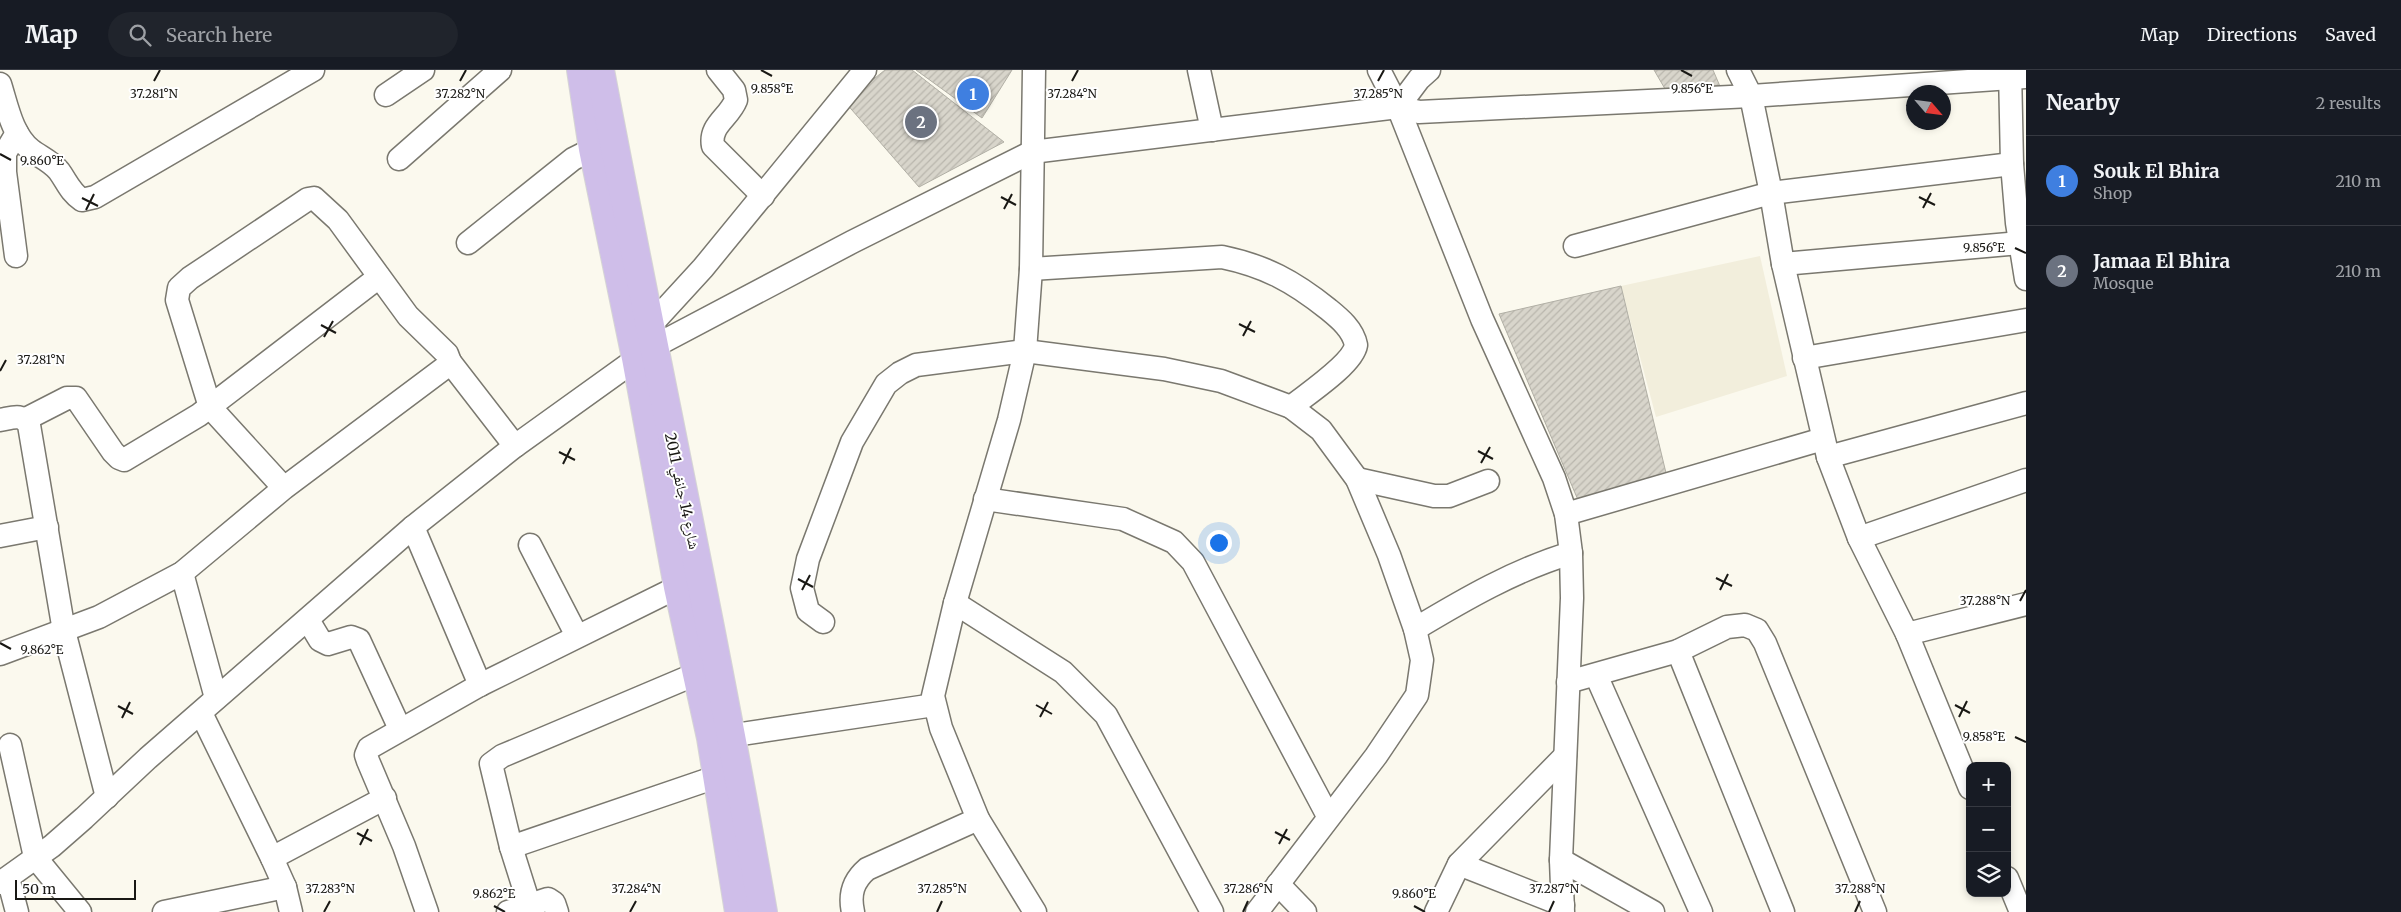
<!DOCTYPE html>
<meta charset="utf-8">
<style>
:root{--surface:#171b24;--page:#20242c;--text:#f1f3f6;--muted:#9ea1a6;--line:#363941;--accent:#804ac2}
body{margin:0;font-family:Merriweather,"Noto Naskh Arabic",serif;background:var(--page);color:var(--text)}
.controls{position:absolute;right:15px;bottom:15px;display:grid;overflow:hidden;border-radius:10px;box-shadow:0 2px 8px #0003}
.controls button{width:45px;height:45px;display:grid;place-items:center;padding:0;border:0;border-bottom:1px solid var(--line);background:var(--surface);color:var(--text);font:25px sans-serif}
.compass{position:absolute;left:1906px;top:15px;width:45px;height:45px;border-radius:50%;background:var(--surface);box-shadow:0 2px 8px #0003;rotate:118deg}
.scale{position:absolute;left:15px;bottom:12px;width:121px;box-sizing:border-box;padding-left:5px;border:2px solid #191814;border-top:0;font-size:14px;line-height:18px;white-space:nowrap;color:#191814;-webkit-text-stroke:4px #fff;paint-order:stroke}
.you{position:absolute;left:1218px;top:472px;width:18px;height:18px;margin:-12px;border:4px solid #fff;border-radius:50%;background:#1a73e8;box-shadow:0 0 0 8px #1a73e833}
.badge{display:grid;place-items:center;width:32px;height:32px;border-radius:50%;background:var(--accent);color:#fff;font-size:16px;font-weight:700}
.pin{position:absolute;translate:-50% -50%;border:2px solid #fff;box-shadow:0 1px 5px #0006}
.list{margin:0;padding:0;list-style:none}
h2{display:flex;justify-content:space-between;align-items:center;height:65px;margin:0;padding:0 20px;font-size:21px}
h2 small{font-size:16px;font-weight:400;color:var(--muted)}
.list li{display:grid;grid-template-columns:32px 1fr auto;gap:15px;align-items:center;box-sizing:border-box;height:90px;padding:0 20px;border-top:1px solid var(--line)}
.list b{display:block;font-size:19px;white-space:nowrap}
.list p{margin:0;font-size:16px;white-space:nowrap;color:var(--muted)}
.list em{font-size:16px;font-style:normal;color:var(--muted)}
.icon{flex:none;width:28px;height:28px;fill:none;stroke:currentColor;stroke-width:2;stroke-linecap:round;stroke-linejoin:round}
.map{position:relative;flex:none;width:2026px;height:842px;overflow:hidden}
header{display:flex;align-items:center;gap:30px;box-sizing:border-box;height:70px;padding:0 25px;background:var(--surface);border-bottom:1px solid var(--line)}
header strong{font-size:24px}
nav{display:flex;gap:28px;margin-inline-start:auto;font-size:18px}
.search{width:350px;height:45px;background:var(--page);display:flex;align-items:center;gap:12px;box-sizing:border-box;padding:0 18px;border-radius:28px;color:var(--muted);font-size:19px}
main{display:flex}
aside{flex:1;background:var(--surface)}
.map>svg:first-child{display:block}
.built{fill:#f2eedc}
.building{fill:url(#building-hatch);stroke:#b1afa5}
.lines{fill:none;stroke-linecap:round;stroke-linejoin:round}
.minor-casing{stroke:#7a786f;stroke-width:25}
.major-casing{stroke:#d6d5d5;stroke-width:30}
.minor{stroke:#fff;stroke-width:22}
.major{stroke:#cfbee9;stroke-width:28}
.ticks{fill:none;stroke:#191814;stroke-width:2}
.labels{text-anchor:middle;stroke-width:4;stroke-linejoin:round;paint-order:stroke}
.street-label{font-size:15px;fill:#191814;stroke:#fff}
.ticks-label{font-size:12px;text-anchor:middle;fill:#191814;stroke:#fff;stroke-width:4;stroke-linejoin:round;paint-order:stroke}
</style>
<header>
<strong>Map</strong>
<div class="search"><svg class="icon" aria-label="search" viewBox="0 0 24 24"><circle cx="10" cy="10" r="6"/><path d="M15 15l6 6"/></svg>Search here</div>
<nav><a>Map</a><a>Directions</a><a>Saved</a></nav>
</header>
<main>
<div class="map">
<svg width="2026" height="842" viewBox="0 0 2026 842">
<defs>
<pattern id="building-hatch" width="6" height="6" patternUnits="userSpaceOnUse" patternTransform="scale(1.25)"><rect width="6" height="6" fill="#d8d5cb"/><path d="M-1 1l2-2M0 6l6-6M5 7l2-2" fill="none" stroke="#b9b6ad"/></pattern>
</defs>
<rect width="100%" height="100%" fill="#fbf9ee"/>
<path class="built" d="M1760 186 1787 306 1656 347 1621 216Z"/>
<g class="building">
<path d="M885 0H912L1004 72 919 117 845 32Z"/>
<path d="M916 0H1012L982 48Z"/>
<path d="M1654 0H1713L1722 21 1668 24Z"/>
<path d="M1621 216 1666 403 1578 430 1499 244Z"/>
</g>
<g class="lines">
<defs>
<g id="minor">
<path d="M718 0 734 20 736 30C729 48 709 55 713 76L763 126"/>
<path d="M1034 0 1031 199 1025 281 1009 350 955 533 933 626 941 658 978 749 1035 842"/>
<path d="M1199 0 1212 60"/>
<path d="M1379 0 1398 37 1482 249 1554 408 1566 444 1571 483 1572 528 1561 790 1563 842"/>
<path d="M1738 0 1751 26 1771 123 1783 194 1828 387 1859 468 1907 564 1970 718"/>
<path d="M2010 0 2012 94 2017 153 2026 209"/>
<path d="M0 14C7 36 12 65 31 80 40 87 51 91 59 101 67 112 70 122 82 130L95 127 313 0"/>
<path d="M386 25 423 0"/>
<path d="M1398 37 1419 9 1429 0"/>
<path d="M399 89 500 0"/>
<path d="M468 173 573 89 593 79"/>
<path d="M1575 176 1771 123 2012 94"/>
<path d="M16 186 5 102V83L17 63"/>
<path d="M1783 194 2020 173"/>
<path d="M1031 199 1222 187C1265 196 1293 211 1328 239 1339 248 1353 259 1356 275 1353 294 1307 324 1291 337"/>
<path d="M648 258 703 198 865 0"/>
<path d="M1804 288 2026 250"/>
<path d="M450 292 515 376"/>
<path d="M26 349 67 328H76L113 382 119 388 124 390 199 345 379 207"/>
<path d="M0 350C12 348 22 343 29 355L64 561 107 727"/>
<path d="M1828 387 2026 333"/>
<path d="M1357 409 1434 426H1449L1488 411"/>
<path d="M985 429 1123 449 1174 472 1193 492 1328 746"/>
<path d="M1566 444 1823 369"/>
<path d="M413 457 480 615"/>
<path d="M0 466 47 457"/>
<path d="M1859 468 2026 410"/>
<path d="M530 475 577 566"/>
<path d="M182 503 216 628"/>
<path d="M955 533 1063 602 1106 645 1212 842"/>
<path d="M308 550 320 570 328 574 351 567 359 570 400 659"/>
<path d="M823 552 808 541 802 518 808 489 852 372 886 314 900 303 916 295 1025 281 1164 299 1221 311 1291 337 1321 360 1357 409 1389 485 1415 559 1422 590 1417 625 1376 686 1257 842"/>
<path d="M1415 559C1465 529 1515 500 1571 483"/>
<path d="M1907 564 2026 534"/>
<path d="M1678 581 1783 842"/>
<path d="M0 584 99 547 182 503 284 418 447 296 450 292 447 284 408 246 338 150 314 128 308 129 190 208 179 218 177 230 210 337 284 418"/>
<path d="M1596 605 1701 842"/>
<path d="M1568 612 1678 581 1727 557 1745 555 1757 560 1765 573 1875 842"/>
<path d="M201 643 272 788 285 817 291 842"/>
<path d="M715 668 934 635"/>
<path d="M10 675 35 787 80 842"/>
<path d="M511 777 716 707"/>
<path d="M272 788 385 728"/>
<path d="M1561 790 1653 842"/>
<path d="M1459 794 1563 835"/>
<path d="M8 808 17 842"/>
<path d="M2007 808 2021 842"/>
<path d="M0 813 52 776 84 748 148 688 413 457 515 376 653 277 852 172 1032 82 1398 37 1419 42 1751 26 2026 7"/>
<path d="M1278 814 1305 842"/>
<path d="M529 834 511 777 491 694 502 686 696 604"/>
<path d="M164 842 285 817"/>
<path d="M427 842 404 776 368 691 366 685 369 678 480 615 678 517"/>
<path d="M508 842 548 829 554 833 557 842"/>
<path d="M853 842C849 824 853 811 867 799L978 749"/>
<path d="M1436 842 1459 794 1565 686"/>
</g>
<g id="major">
<path d="M581 0 593 79 636 288 678 517 711 668 739 842"/>
<path d="M600 0C653 281 714 560 763 842"/>
</g>
</defs>
<use href="#minor" class="minor-casing"/>
<use href="#major" class="major-casing"/>
<use href="#minor" class="minor"/>
<use href="#major" class="major"/>
</g>
<path class="ticks" d="M761 0 772 6M1681 0 1692 6M154 11 160 0M460 11 466 0M1072 11 1078 0M1378 11 1384 0M0 84 11 90M1001 127 1016 135M1919 127 1935 135M82 128 98 136M1923 138 1931 123M1004 139 1012 124M86 140 94 124M2015 178 2026 183M1239 254 1255 262M321 255 336 263M1243 266 1251 251M324 267 333 251M0 301 6 290M1478 381 1493 389M559 382 575 390M1481 393 1490 377M563 394 571 378M1716 508 1732 516M798 509 813 517M802 520 810 505M1720 520 1728 504M2020 531 2026 520M0 573 11 579M1036 635 1052 644M1955 635 1970 643M118 636 133 644M1040 647 1048 632M1959 647 1967 631M122 648 130 632M2015 667 2026 672M1275 762 1290 770M357 763 372 771M1279 774 1287 759M360 775 368 759M494 836 505 842M1414 836 1425 842M324 842 330 831M630 842 636 831M937 842 942 831M1243 842 1248 831M1549 842 1554 831M1855 842 1860 831"/>
<g class="labels">
<g class="street-label">
<text transform="translate(682 421) rotate(78)" y="5">شارع 14 جانفي 2011</text>
</g>
</g>
<g class="ticks-label">
<text x="772" y="23">9.858°E</text>
<text x="1692" y="23">9.856°E</text>
<text x="154" y="28">37.281°N</text>
<text x="460" y="28">37.282°N</text>
<text x="1072" y="28">37.284°N</text>
<text x="1378" y="28">37.285°N</text>
<text x="42" y="95">9.860°E</text>
<text x="1984" y="182">9.856°E</text>
<text x="41" y="294">37.281°N</text>
<text x="1985" y="535">37.288°N</text>
<text x="42" y="584">9.862°E</text>
<text x="1984" y="671">9.858°E</text>
<text x="330" y="823">37.283°N</text>
<text x="636" y="823">37.284°N</text>
<text x="942" y="823">37.285°N</text>
<text x="1248" y="823">37.286°N</text>
<text x="1554" y="823">37.287°N</text>
<text x="1860" y="823">37.288°N</text>
<text x="494" y="828">9.862°E</text>
<text x="1414" y="828">9.860°E</text>
</g>
</svg>
<div class="controls">
<button>+</button>
<button>−</button>
<button><svg class="icon" aria-label="layers" viewBox="0 0 24 24"><path d="M12 4l9 5-9 5-9-5zM3 14l9 5 9-5"/></svg></button>
</div>
<svg class="compass" viewBox="-18 -18 36 36"><path d="M0-13l5 13h-10z" fill="#e53935"/><path d="M0 13l5-13h-10z" fill="#9ea1a6"/></svg>
<div class="scale">50 m</div>
<div class="you"></div>
<div class="pin badge" style="left:973px;top:24px;background:#3f7fe0">1</div>
<div class="pin badge" style="left:921px;top:52px;background:#6b7280">2</div>
</div>
<aside>
<h2>Nearby<small>2 results</small></h2>
<ul class="list">
<li><span class="badge" style="background:#3f7fe0">1</span><div><b>Souk El Bhira</b><p>Shop</p></div><em>210 m</em></li>
<li><span class="badge" style="background:#6b7280">2</span><div><b>Jamaa El Bhira</b><p>Mosque</p></div><em>210 m</em></li>
</ul>
</aside>
</main>
